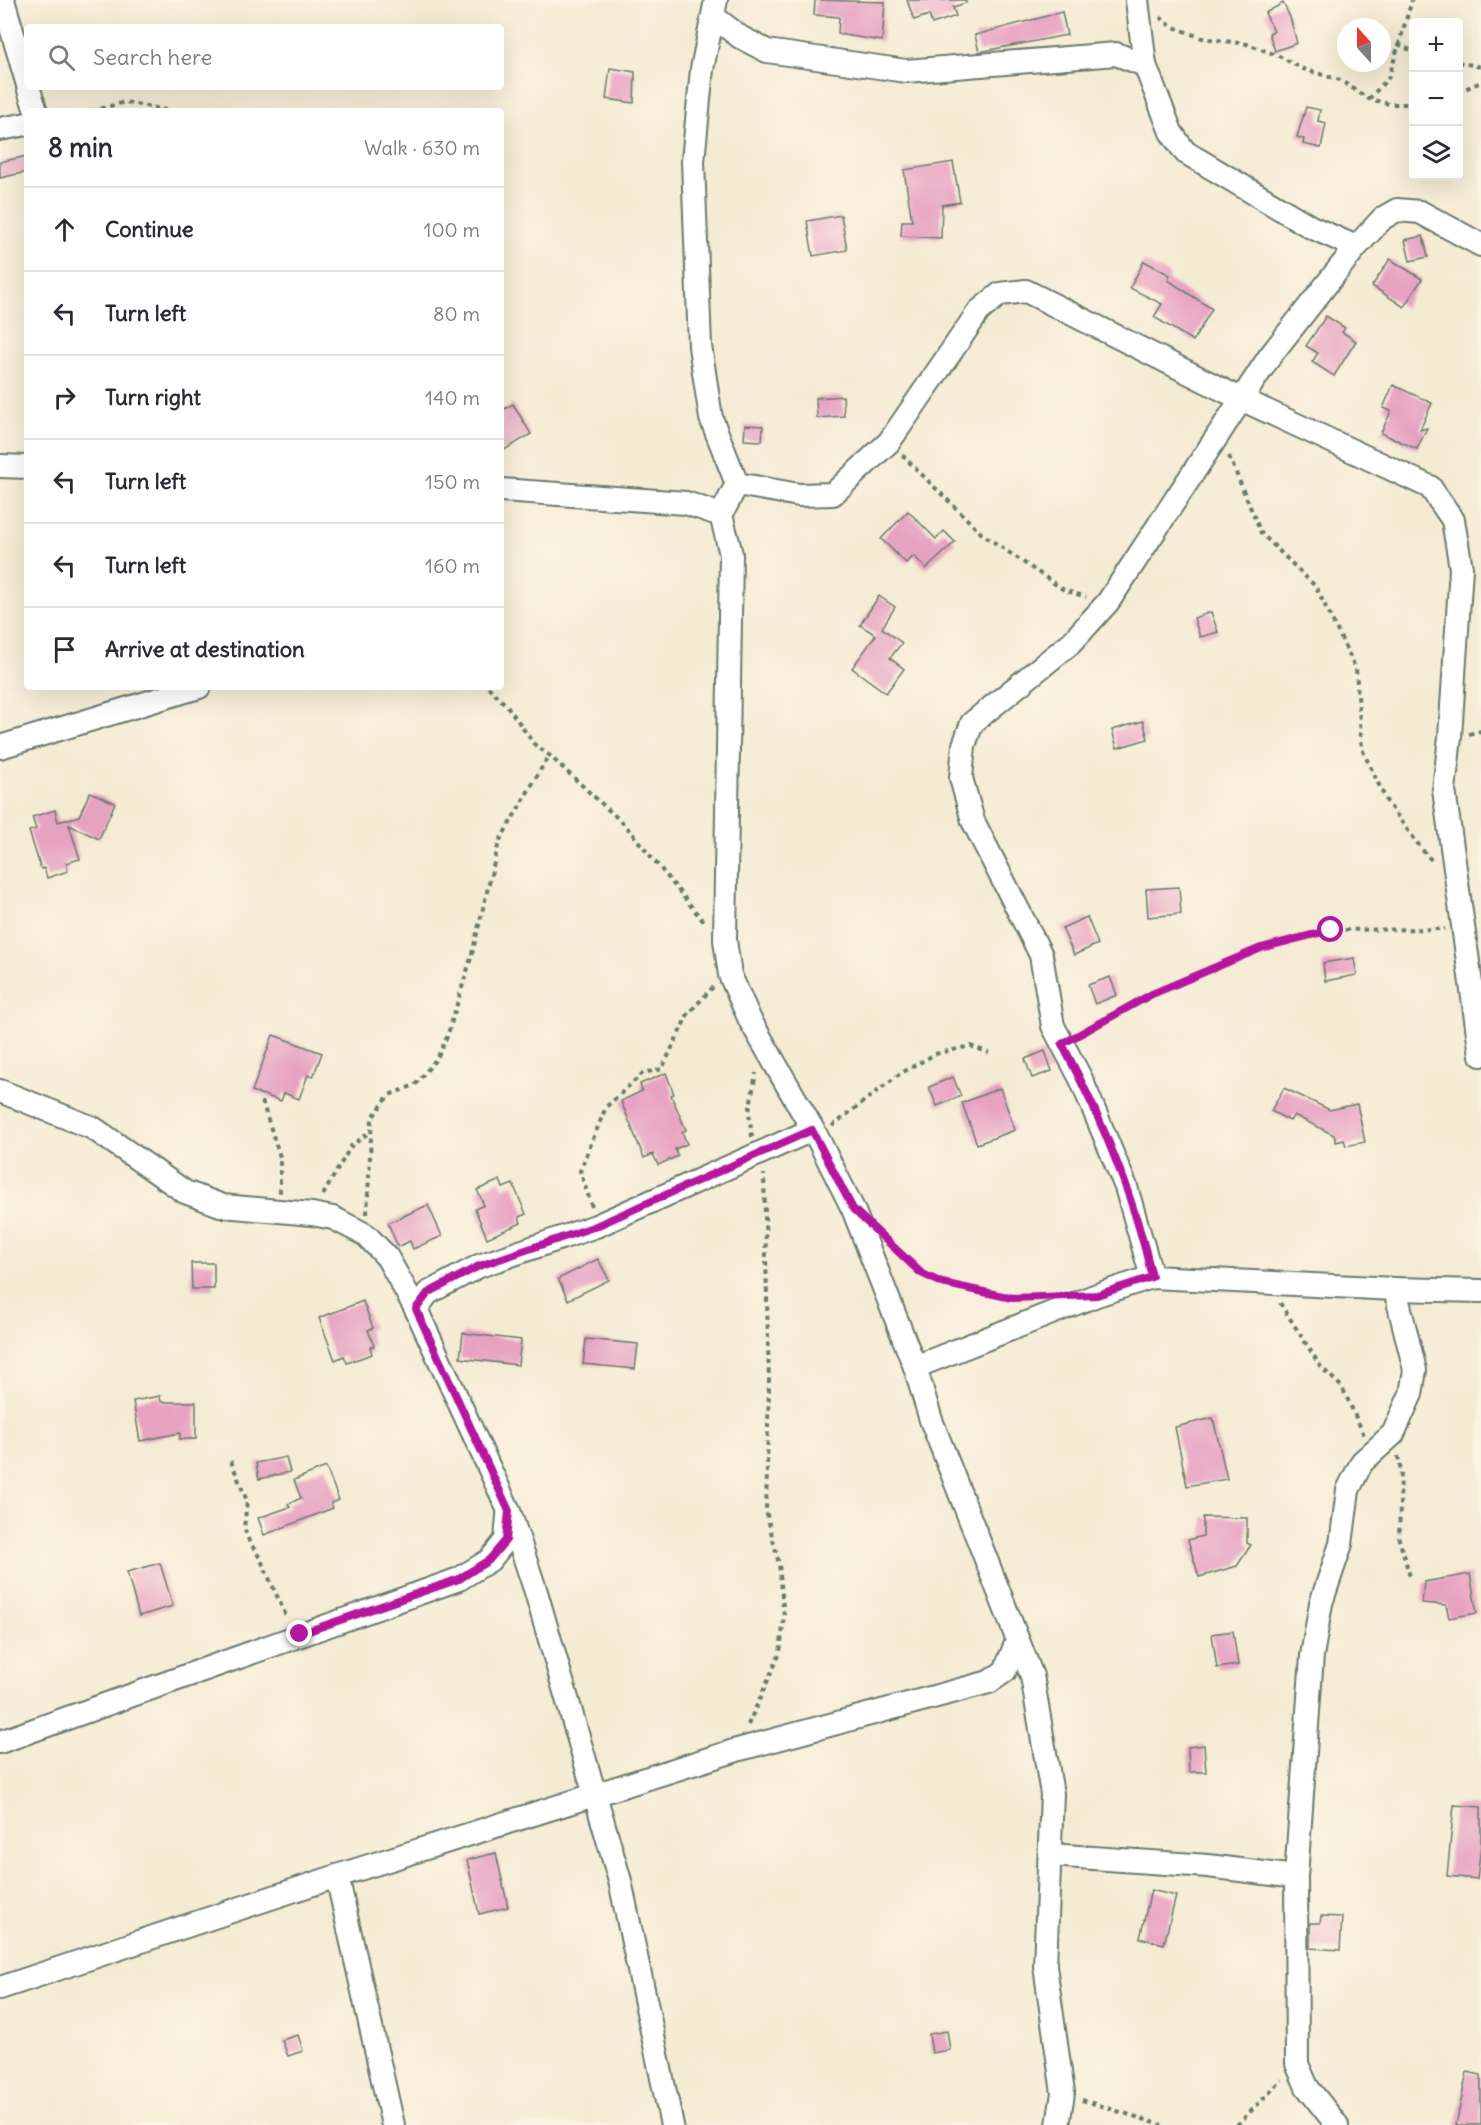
<!DOCTYPE html>
<meta charset="utf-8">
<style>
:root{--surface:#fff;--page:#f2f2f3;--text:#2b2b33;--muted:#7c7c81;--line:#e1e1e2}
body{margin:0;font-family:Delius,sans-serif;background:var(--page);color:var(--text)}
.controls{position:absolute;right:18px;top:18px;display:grid;overflow:hidden;border-radius:6px;box-shadow:0 6px 24px #0002}
.controls button{width:54px;height:54px;display:grid;place-items:center;padding:0;border:0;border-bottom:2px solid var(--line);background:var(--surface);color:var(--text);font:30px sans-serif}
.compass{position:absolute;left:1337px;top:18px;width:54px;height:54px;border-radius:50%;background:var(--surface);box-shadow:0 6px 24px #0002;rotate:339deg}
.stop{position:absolute;width:18px;height:18px;margin:-14px;border:4px solid #b5179e;border-radius:50%;background:#fff}
.stop.end{background:#b5179e;border-color:#fff;box-shadow:0 2px 6px #0008}
.list{margin:0;padding:0;list-style:none}
h2{display:flex;justify-content:space-between;align-items:center;height:78px;margin:0;padding:0 24px;font-size:26px}
h2 small{font-size:20px;font-weight:400;color:var(--muted)}
.list li{display:grid;grid-template-columns:39px 1fr auto;gap:18px;align-items:center;box-sizing:border-box;height:84px;padding:0 24px;border-top:2px solid var(--line)}
.list b{display:block;font-size:22px;white-space:nowrap}
.list em{font-size:20px;font-style:normal;color:var(--muted)}
.icon{flex:none;width:33px;height:33px;fill:none;stroke:currentColor;stroke-width:2;stroke-linecap:round;stroke-linejoin:round}
.map{position:relative;flex:none;width:1481px;height:2125px;overflow:hidden}
.search{position:absolute;background:var(--surface);box-shadow:0 6px 24px #0002;left:24px;top:24px;width:480px;height:66px;display:flex;align-items:center;gap:15px;box-sizing:border-box;padding:0 21px;border-radius:6px;color:var(--muted);font-size:22px}
.panel{position:absolute;background:var(--surface);box-shadow:0 6px 24px #0002;left:24px;top:108px;width:480px;height:582px;border-radius:6px}
.map>svg:first-child{display:block}
.building{fill:#e7a2c2}
.lines{fill:none;stroke-linecap:round;stroke-linejoin:round}
.minor-casing{stroke:#6a7a6c;stroke-width:26}
.path{stroke:#6a7a6c;stroke-width:4;stroke-dasharray:4.5 4.5;stroke-linecap:butt}
.minor{stroke:#fff;stroke-width:22}
.route{stroke:#b5179e;stroke-width:8}
</style>
<div class="map">
<svg width="1481" height="2125" viewBox="0 0 1481 2125">
<rect width="100%" height="100%" fill="#fcf5e5"/>
<filter id="ink" filterUnits="userSpaceOnUse"><feTurbulence type="fractalNoise" baseFrequency=".0167" numOctaves="2"/><feDisplacementMap in="SourceGraphic" scale="12" xChannelSelector="R" yChannelSelector="G"/><feConvolveMatrix kernelMatrix="1 2 1 2 8 2 1 2 1" color-interpolation-filters="sRGB"/></filter>
<filter id="wash" filterUnits="userSpaceOnUse"><feTurbulence type="fractalNoise" baseFrequency=".008" numOctaves="4" result="noise"/><feDisplacementMap in="SourceGraphic" scale="24" xChannelSelector="R" yChannelSelector="G"/><feGaussianBlur stdDeviation="1.35" result="paint"/><feColorMatrix in="noise" values="0 0 0 0 0 0 0 0 0 0 0 0 0 0 0 0 0 1.4 0 .05"/><feComposite in="paint" operator="in"/></filter>
<g filter="url(#wash)">
<rect width="100%" height="100%" fill="#f4ebd3"/>
<g id="blocks">
<g class="building">
<path d="M815 0 885 2 882 41 838 34 839 17 814 15Z"/>
<path d="M907 0H966V3L953 7 956 16 932 24 929 15 914 20Z"/>
<path d="M1283 3 1290 17 1297 43 1275 51 1269 33 1274 31 1265 13Z"/>
<path d="M1062 12 1067 35 979 52 975 35Z"/>
<path d="M610 68 635 72 634 103 606 99Z"/>
<path d="M1306 107 1320 110 1318 121 1326 123 1321 148 1303 144 1304 139 1297 137Z"/>
<path d="M27 156V172L0 178V162Z"/>
<path d="M953 162 960 202 942 205 941 238 901 236 902 221H912L904 170Z"/>
<path d="M841 215 847 250 813 256 807 221Z"/>
<path d="M1423 236 1428 257 1410 261 1405 240Z"/>
<path d="M1390 259 1422 279 1404 307 1372 286Z"/>
<path d="M1144 261 1170 275 1168 280 1212 309 1193 341 1154 317 1162 304 1130 288Z"/>
<path d="M1326 316 1345 328 1342 332 1356 341 1334 376 1312 362 1318 353 1306 346Z"/>
<path d="M1393 385 1432 403 1420 430 1427 428 1417 449 1381 433 1391 411 1383 408Z"/>
<path d="M843 396 844 416 817 418 816 398Z"/>
<path d="M513 404 531 434 501 452V411Z"/>
<path d="M745 425 763 426 762 441 744 440Z"/>
<path d="M908 511 936 539 944 531 955 542 926 569 914 556 906 563 881 539Z"/>
<path d="M879 596 895 607 882 628 902 643 890 658 904 669 886 693 852 668 876 635 860 625Z"/>
<path d="M1211 612 1218 632 1200 637 1194 618Z"/>
<path d="M1143 721 1148 739 1117 748 1112 730Z"/>
<path d="M90 792 115 803 99 839 69 825 80 859 66 863 68 871 47 878 44 868 41 869 29 831 36 829 32 817 55 810 58 822 79 816Z"/>
<path d="M1179 887 1181 914 1148 917 1146 889Z"/>
<path d="M1087 917 1098 944 1074 955 1062 928Z"/>
<path d="M1354 958 1357 975 1325 981 1323 963Z"/>
<path d="M1110 977 1117 995 1095 1004 1088 985Z"/>
<path d="M273 1035 322 1053 313 1077 308 1075 299 1099 284 1093 281 1101 252 1091Z"/>
<path d="M1045 1051 1052 1071 1032 1078 1025 1059Z"/>
<path d="M666 1073 674 1094 671 1095 686 1130 682 1132 687 1144 675 1149 678 1156 658 1165 653 1154 644 1158 621 1101 642 1091 640 1084Z"/>
<path d="M953 1077 961 1096 937 1106 929 1087Z"/>
<path d="M1000 1088 1015 1130 977 1144 962 1103Z"/>
<path d="M1284 1088 1330 1110 1357 1104 1365 1142 1346 1146 1344 1140 1336 1142 1334 1135 1294 1115 1290 1121 1271 1111Z"/>
<path d="M500 1180 503 1188 513 1184 526 1214 519 1217 521 1223 487 1238 475 1209 484 1205 477 1190Z"/>
<path d="M428 1205 442 1236 413 1249 410 1241 398 1247 388 1223Z"/>
<path d="M598 1259 609 1280 568 1300 558 1279Z"/>
<path d="M191 1263H214V1289H192Z"/>
<path d="M363 1301 373 1328 368 1330 374 1346 370 1347 372 1354 347 1363 344 1356 335 1360 319 1318Z"/>
<path d="M463 1333 521 1340 518 1365 460 1358Z"/>
<path d="M586 1339 638 1344 635 1369 583 1364Z"/>
<path d="M160 1396 161 1402H196V1439H180V1433L140 1441 133 1401Z"/>
<path d="M1213 1418 1227 1479 1187 1486 1175 1427Z"/>
<path d="M286 1457 290 1472 259 1479 256 1463Z"/>
<path d="M326 1467 339 1500 331 1503 333 1508 264 1535 258 1518 290 1507 288 1504 301 1498 294 1480Z"/>
<path d="M1203 1517 1247 1518V1543L1251 1545 1237 1566 1199 1577 1188 1540 1203 1536Z"/>
<path d="M160 1563 173 1606 139 1616 127 1572Z"/>
<path d="M1470 1574 1477 1613 1449 1618 1446 1605 1422 1603 1424 1582Z"/>
<path d="M1233 1631 1238 1665 1217 1668 1212 1634Z"/>
<path d="M1204 1745 1206 1772H1189L1188 1747Z"/>
<path d="M1454 1805 1481 1807V1845L1477 1879 1447 1876Z"/>
<path d="M496 1853 508 1907 479 1914 467 1860Z"/>
<path d="M1151 1890 1176 1896 1164 1944 1140 1938Z"/>
<path d="M1321 1916 1342 1917 1340 1950 1310 1948V1923H1320Z"/>
<path d="M947 2031 950 2050 932 2053 929 2034Z"/>
<path d="M298 2035 303 2051 288 2056 282 2040Z"/>
<path d="M1467 2072 1481 2075V2125H1456Z"/>
</g>
</g>
</g>
<g filter="url(#ink)">
<use href="#blocks" fill-opacity="0" stroke="#6a7a6c" stroke-width="1.5"/>
<g class="lines">
<defs>
<g id="minor">
<path d="M3 0 27 82"/>
<path d="M716 0 702 69 693 161 700 346 711 418 737 484 721 515"/>
<path d="M1137 0 1145 65 1171 132 1185 152 1311 227 1356 247"/>
<path d="M714 17 740 37 767 51 906 71 1116 54 1145 65"/>
<path d="M28 87 36 111"/>
<path d="M0 129 27 124"/>
<path d="M0 466 27 467"/>
<path d="M737 484 799 495 833 494 889 442 979 311 1000 294 1026 291 1241 399 1430 487 1453 520 1461 568 1450 737 1444 790 1481 1055"/>
<path d="M501 490 686 503 721 515 731 554 725 940 730 975 750 1020 817 1137 853 1209 915 1367 931 1420 1032 1676 1052 1794 1045 1966 1063 2093 1058 2125"/>
<path d="M0 747 199 687"/>
<path d="M0 1091 93 1128 185 1192 223 1206 312 1214 333 1218 366 1235 387 1257 416 1309 509 1511 536 1592 620 1881 672 2125"/>
<path d="M1152 1277 1126 1187 1081 1079 1053 1026 1041 955 973 821 961 778 964 745 972 723 1072 642 1108 602 1270 356 1356 247 1383 218 1397 210 1420 212 1481 245"/>
<path d="M416 1309 428 1293 479 1266 596 1226 812 1130"/>
<path d="M915 1367 1097 1295 1152 1277 1395 1289 1481 1291"/>
<path d="M0 1742 459 1579 490 1560 506 1540 508 1516"/>
<path d="M1050 1855 1208 1866 1296 1877"/>
<path d="M337 1876 393 2125"/>
<path d="M0 1988 337 1876 737 1750 989 1682 1005 1671 1017 1641"/>
<path d="M1337 2125 1307 2087 1297 2064 1296 1877 1312 1656 1321 1603 1341 1544 1348 1490 1362 1462 1393 1434 1411 1394 1415 1370 1395 1289"/>
</g>
</defs>
<use href="#minor" class="minor-casing"/>
<g class="path">
<path d="M1160 17 1171 26 1202 38 1247 44 1277 55 1303 69 1340 80 1369 99 1389 104H1414"/>
<path d="M1398 44 1414 52"/>
<path d="M1458 62 1481 67"/>
<path d="M1458 92 1481 82"/>
<path d="M1369 99 1389 77 1412 0"/>
<path d="M92 111 125 102 171 111"/>
<path d="M902 455 982 534 1064 590 1086 597"/>
<path d="M1229 456 1261 533 1316 587 1356 669 1362 749 1387 802 1427 856 1433 861"/>
<path d="M488 687 508 707 534 744 549 755 626 826 704 922"/>
<path d="M1469 734 1481 731"/>
<path d="M1079 1035 1152 994 1261 948 1331 930 1445 929"/>
<path d="M262 1101 280 1157V1193"/>
<path d="M832 1126 898 1075 935 1054 971 1046 989 1053"/>
<path d="M752 1137 749 1112 756 1073"/>
<path d="M323 1195 351 1146 371 1131"/>
<path d="M592 1207 580 1171 606 1107 643 1073 662 1069 688 1014 713 987"/>
<path d="M367 1214 372 1118 389 1095 415 1085 437 1058 447 1037 471 958 499 842 549 755"/>
<path d="M891 1245C901 1255 911 1267 922 1274 946 1289 1002 1298 1031 1297"/>
<path d="M1280 1303 1321 1367 1342 1387 1364 1435"/>
<path d="M1398 1456 1401 1472 1399 1539 1411 1580"/>
<path d="M231 1461 247 1501 244 1528 249 1541 260 1558 287 1618"/>
<path d="M748 1725 780 1653 784 1617 779 1564 766 1511 769 1383 764 1174"/>
<path d="M1082 2100 1162 2125"/>
<path d="M1237 2125 1282 2080"/>
</g>
<use href="#minor" class="minor"/>
</g>
</g>
<g class="lines" filter="url(#ink)">
<path class="route" d="M300 1634 459 1579 489 1560 506 1540 509 1511 416 1309 428 1293 479 1266 596 1226 812 1130 853 1209 921 1273 942 1283 1012 1298 1097 1295 1152 1277C1134 1196 1101 1117 1062 1044L1152 994 1261 948 1331 930"/>
</g>
</svg>
<div class="controls">
<button>+</button>
<button>−</button>
<button><svg class="icon" aria-label="layers" viewBox="0 0 24 24"><path d="M12 4l9 5-9 5-9-5zM3 14l9 5 9-5"/></svg></button>
</div>
<svg class="compass" viewBox="-18 -18 36 36"><path d="M0-13l5 13h-10z" fill="#e53935"/><path d="M0 13l5-13h-10z" fill="#7c7c81"/></svg>
<div class="stop" style="left:1331px;top:930px"></div>
<div class="stop end" style="left:300px;top:1634px"></div>
<div class="search"><svg class="icon" aria-label="search" viewBox="0 0 24 24"><circle cx="10" cy="10" r="6"/><path d="M15 15l6 6"/></svg>Search here</div>
<section class="panel">
<h2>8 min<small>Walk · 630 m</small></h2>
<ul class="list">
<li><svg class="icon" aria-label="ahead" viewBox="0 0 24 24"><path d="M12 20V5M6 11l6-6 6 6"/></svg><div><b>Continue</b></div><em>100 m</em></li>
<li><svg class="icon" aria-label="left" viewBox="0 0 24 24"><path d="M17 20v-9H6M10 6l-5 5 5 5"/></svg><div><b>Turn left</b></div><em>80 m</em></li>
<li><svg class="icon" aria-label="right" viewBox="0 0 24 24"><path d="M7 20v-9h11M14 6l5 5-5 5"/></svg><div><b>Turn right</b></div><em>140 m</em></li>
<li><svg class="icon" aria-label="left" viewBox="0 0 24 24"><path d="M17 20v-9H6M10 6l-5 5 5 5"/></svg><div><b>Turn left</b></div><em>150 m</em></li>
<li><svg class="icon" aria-label="left" viewBox="0 0 24 24"><path d="M17 20v-9H6M10 6l-5 5 5 5"/></svg><div><b>Turn left</b></div><em>160 m</em></li>
<li><svg class="icon" aria-label="arrive" viewBox="0 0 24 24"><path d="M6 21V4h12l-3 4 3 4H6"/></svg><div><b>Arrive at destination</b></div></li>
</ul>
</section>
</div>
